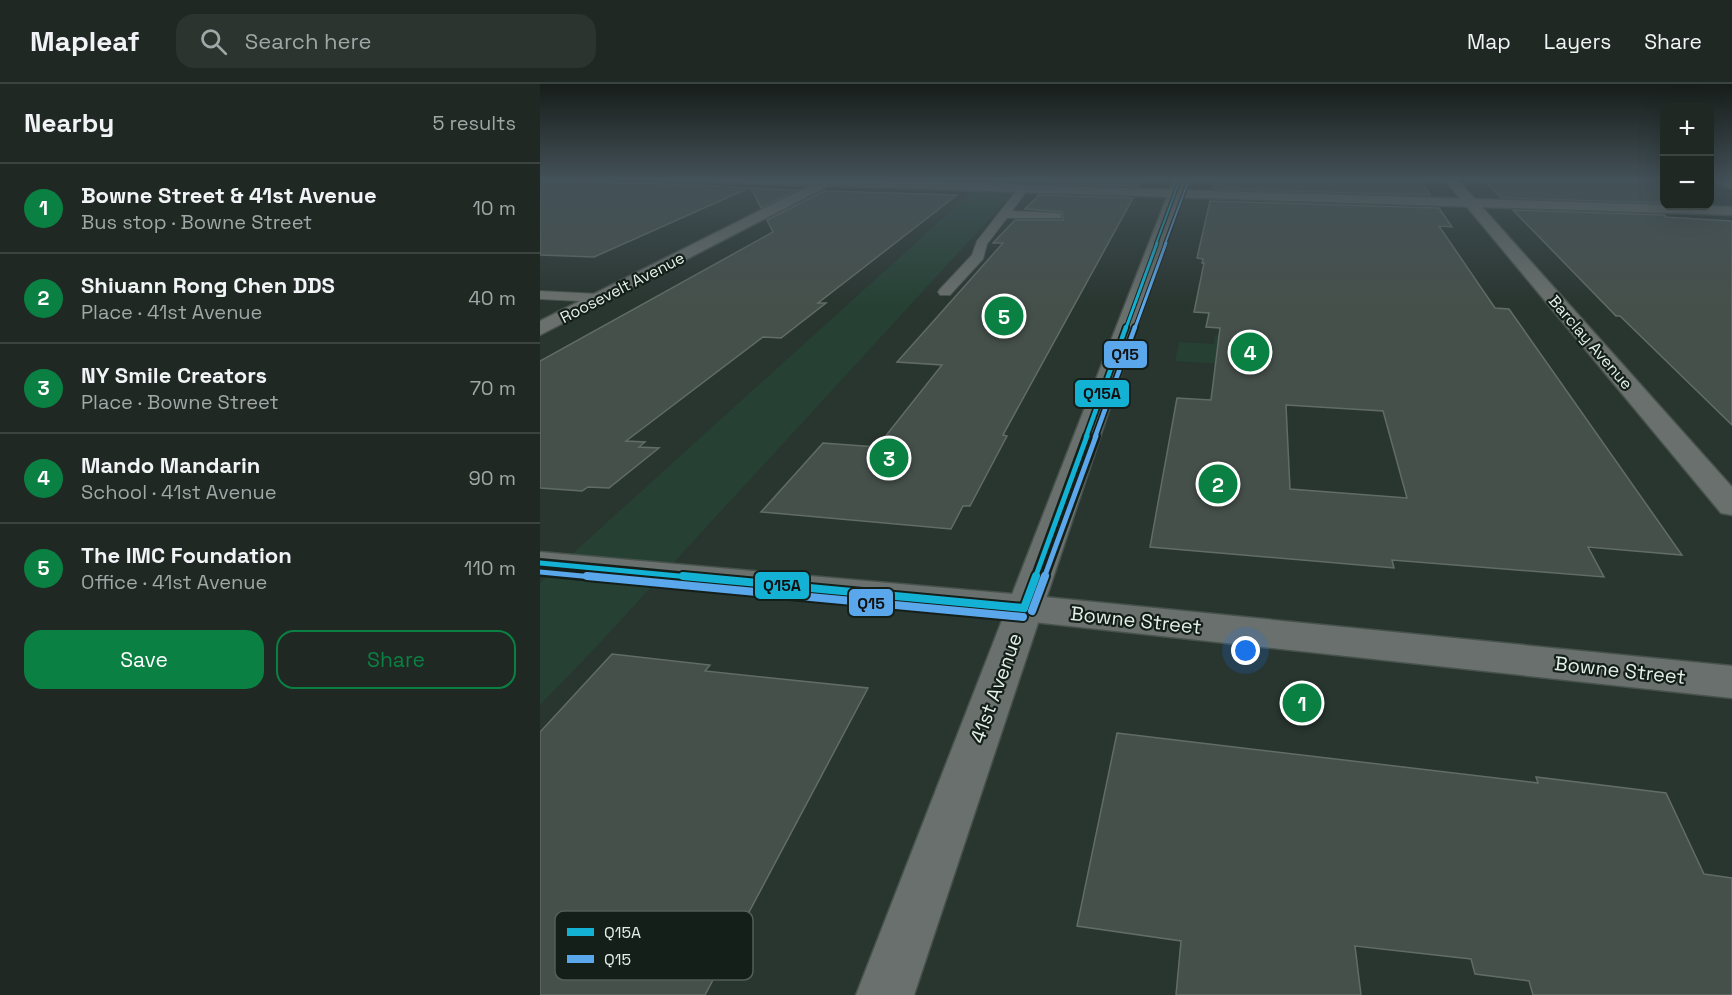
<!DOCTYPE html>
<meta charset="utf-8">
<style>
:root{--surface:#1f2823;--page:#2c3430;--text:#f1f3f6;--muted:#a1a6a6;--line:#3c4441;--accent:#0b8043}
body{margin:0;font-family:"Space Grotesk",sans-serif;background:var(--page);color:var(--text)}
.controls{position:absolute;right:18px;top:18px;display:grid;overflow:hidden;border-radius:12px;box-shadow:0 6px 24px #0002}
.controls button{width:54px;height:54px;display:grid;place-items:center;padding:0;border:0;border-bottom:2px solid var(--line);background:var(--surface);color:var(--text);font:30px sans-serif}
.you{position:absolute;left:706px;top:567px;width:21px;height:21px;margin:-15px;border:4px solid #fff;border-radius:50%;background:#1a73e8;box-shadow:0 0 0 9px #1a73e833}
.badge{display:grid;place-items:center;width:39px;height:39px;border-radius:50%;background:var(--accent);color:#fff;font-size:20px;font-weight:700}
.pin{position:absolute;translate:-50% -50%;border:3px solid #fff;box-shadow:0 2px 6px #0006}
.list{margin:0;padding:0;list-style:none}
h2{display:flex;justify-content:space-between;align-items:center;height:78px;margin:0;padding:0 24px;font-size:26px}
h2 small{font-size:20px;font-weight:400;color:var(--muted)}
.list li{display:grid;grid-template-columns:39px 1fr auto;gap:18px;align-items:center;box-sizing:border-box;height:90px;padding:0 24px;border-top:2px solid var(--line)}
.list b{display:block;font-size:22px;white-space:nowrap}
.list p{margin:0;font-size:20px;white-space:nowrap;color:var(--muted)}
.list em{font-size:20px;font-style:normal;color:var(--muted)}
.actions{display:flex;gap:12px;padding:18px 24px}
.actions a{flex:1;padding:14px 0;border:2px solid var(--accent);border-radius:18px;text-align:center;font-size:21px;color:var(--accent)}
.actions .main{background:var(--accent);color:#fff}
.icon{flex:none;width:33px;height:33px;fill:none;stroke:currentColor;stroke-width:2;stroke-linecap:round;stroke-linejoin:round}
.map{position:relative;flex:none;width:1192px;height:911px;overflow:hidden}
header{display:flex;align-items:center;gap:36px;box-sizing:border-box;height:84px;padding:0 30px;background:var(--surface);border-bottom:2px solid var(--line)}
header strong{font-size:28px}
nav{display:flex;gap:33px;margin-inline-start:auto;font-size:21px}
.search{width:420px;height:54px;background:var(--page);display:flex;align-items:center;gap:15px;box-sizing:border-box;padding:0 21px;border-radius:18px;color:var(--muted);font-size:22px}
main{display:flex}
aside{flex:1;background:var(--surface)}
.map>svg:first-child{display:block}
.built{fill:#264134}
.building{fill:#46504b;stroke:#626c67;stroke-width:1.5;fill-rule:evenodd}
.lines{fill:none;stroke-linecap:round;stroke-linejoin:round}
.service-casing{stroke:#48524d;stroke-width:2}
.minor-casing{stroke:#48524d;stroke-width:3}
.tertiary-casing{stroke:#48524d;stroke-width:3}
.service{fill:#6a706d;fill-rule:evenodd}
.minor{fill:#6a706d;fill-rule:evenodd}
.tertiary{fill:#6a706d;fill-rule:evenodd}
.bus-1-far4-casing{stroke:#151f1a;stroke-width:4.5}
.bus-1-far3-casing{stroke:#151f1a;stroke-width:5}
.bus-1-far2-casing{stroke:#151f1a;stroke-width:8}
.bus-1-far1-casing{stroke:#151f1a;stroke-width:10}
.bus-1-casing{stroke:#151f1a;stroke-width:12}
.bus-2-far4-casing{stroke:#151f1a;stroke-width:4.5}
.bus-2-far3-casing{stroke:#151f1a;stroke-width:5}
.bus-2-far2-casing{stroke:#151f1a;stroke-width:8}
.bus-2-far1-casing{stroke:#151f1a;stroke-width:10}
.bus-2-casing{stroke:#151f1a;stroke-width:12}
.bus-1-far4{stroke:#13b2d5;stroke-width:2}
.bus-1-far3{stroke:#13b2d5;stroke-width:3}
.bus-1-far2{stroke:#13b2d5;stroke-width:4.5}
.bus-1-far1{stroke:#13b2d5;stroke-width:5}
.bus-1{stroke:#13b2d5;stroke-width:8}
.bus-2-far4{stroke:#5aa8eb;stroke-width:2}
.bus-2-far3{stroke:#5aa8eb;stroke-width:3}
.bus-2-far2{stroke:#5aa8eb;stroke-width:4.5}
.bus-2-far1{stroke:#5aa8eb;stroke-width:5}
.bus-2{stroke:#5aa8eb;stroke-width:8}
.labels{text-anchor:middle;stroke-width:4.5;stroke-linejoin:round;paint-order:stroke}
.far-street-label{font-size:16px;fill:#e3f0e9;stroke:#151f1a}
.street-label{font-size:20px;fill:#e3f0e9;stroke:#151f1a}
.key{fill:#151f1a;stroke:#535e58;stroke-width:1.5}
.key-label{font-size:16px;fill:#e3f0e9}
.line-badge{stroke:#151f1a;stroke-width:2}
.pale-badge-label{font-size:16px;text-anchor:middle;font-weight:bold;fill:#111}
</style>
<header>
<strong>Mapleaf</strong>
<div class="search"><svg class="icon" aria-label="search" viewBox="0 0 24 24"><circle cx="10" cy="10" r="6"/><path d="M15 15l6 6"/></svg>Search here</div>
<nav><a>Map</a><a>Layers</a><a>Share</a></nav>
</header>
<main>
<aside>
<h2>Nearby<small>5 results</small></h2>
<ul class="list">
<li><span class="badge">1</span><div><b>Bowne Street &amp; 41st Avenue</b><p>Bus stop · Bowne Street</p></div><em>10 m</em></li>
<li><span class="badge">2</span><div><b>Shiuann Rong Chen DDS</b><p>Place · 41st Avenue</p></div><em>40 m</em></li>
<li><span class="badge">3</span><div><b>NY Smile Creators</b><p>Place · Bowne Street</p></div><em>70 m</em></li>
<li><span class="badge">4</span><div><b>Mando Mandarin</b><p>School · 41st Avenue</p></div><em>90 m</em></li>
<li><span class="badge">5</span><div><b>The IMC Foundation</b><p>Office · 41st Avenue</p></div><em>110 m</em></li>
</ul>
<div class="actions"><a class="main">Save</a><a>Share</a></div>
</aside>
<div class="map">
<svg width="1192" height="911" viewBox="0 0 1192 911">
<rect width="100%" height="100%" fill="#29352f"/>
<g class="built">
<path d="M446 95H486L57 562 0 621V499Z"/>
<path d="M675 251 782 257 786 286 635 277 639 258 674 260Z"/>
</g>
<g class="building">
<path d="M515 95H604L600 102 510 100Z"/>
<path d="M675 95H879L890 111 673 105Z"/>
<path d="M943 95H1125V119L961 114Z"/>
<path d="M0 96 178 102 209 104 54 173 0 171Z"/>
<path d="M211 104 257 106 221 124Z"/>
<path d="M284 107 417 111 278 219H286L241 254 223 253 86 357 105 358 99 363 119 364 69 404 48 403 42 407 0 404V277L233 148 227 136Z"/>
<path d="M499 111 593 114 463 351 467 352 430 422H423L411 445 221 428 283 359 337 363 402 281 357 278 463 159H453L475 136H523L522 128 485 125Z"/>
<path d="M670 117 899 124 912 143 899 142 955 224 969 225 1142 471 1048 463 1064 493 852 476 854 484 610 463 637 314 671 316 680 244 666 243 669 229 654 228 664 179H662L663 175 657 174ZM746 321 843 327 867 414 750 405Z"/>
<path d="M973 126 1125 131V133L1192 137V341L1080 232H1076Z"/>
<path d="M72 570 170 581 165 587 328 604 165 911H0V648Z"/>
<path d="M577 649 998 699 996 693 1126 709 1164 790 1192 794V911H993L989 897 935 890 931 875 815 862 821 911H636L641 857 537 842Z"/>
</g>
<g class="lines">
<defs>
<g id="service">
<path d="M484 101 489 104 472 127 517 129 521 130V134H467L447 160 443 175 410 211H400L398 208 400 205 432 171 437 157 480 102Z"/>
<path d="M0 207 60 210 67 214 60 218 0 215Z"/>
</g>
<g id="minor">
<path d="M634 95H646L374 911H316Z"/>
<path d="M904 95H917L1192 403V431L1181 429Z"/>
</g>
<g id="tertiary">
<path d="M174 95H293L1192 123V131L288 102 0 251V237L269 102 180 99Z"/>
<path d="M1172 95 1192 96V105L1174 98Z"/>
<path d="M0 468 484 511 1192 582V614L484 537 0 490Z"/>
</g>
</defs>
<use href="#service" class="service-casing"/>
<use href="#minor" class="minor-casing"/>
<use href="#tertiary" class="tertiary-casing"/>
<use href="#service" class="service"/>
<use href="#minor" class="minor"/>
<use href="#tertiary" class="tertiary"/>
<defs>
<path id="bus-1-far4" d="M616 160 640 95"/>
<path id="bus-1-far3" d="M586 244 617 159"/>
<path id="bus-1-far2" d="M546 353 586 243"/>
<g id="bus-1-far1">
<path d="M0 479 160 494"/>
<path d="M495 494 547 352"/>
</g>
<g id="bus-1">
<path d="M143 492 484 524"/>
<path d="M484 524 496 492"/>
</g>
<path id="bus-2-far4" d="M625 160 648 98"/>
<path id="bus-2-far3" d="M595 244 626 159"/>
<path id="bus-2-far2" d="M555 353 595 243"/>
<g id="bus-2-far1">
<path d="M0 488 63 494"/>
<path d="M504 494 556 352"/>
</g>
<g id="bus-2">
<path d="M47 492 483 533"/>
<path d="M492 527 505 492"/>
</g>
</defs>
<use href="#bus-1-far4" class="bus-1-far4-casing"/>
<use href="#bus-1-far3" class="bus-1-far3-casing"/>
<use href="#bus-1-far2" class="bus-1-far2-casing"/>
<use href="#bus-1-far1" class="bus-1-far1-casing"/>
<use href="#bus-1" class="bus-1-casing"/>
<use href="#bus-2-far4" class="bus-2-far4-casing"/>
<use href="#bus-2-far3" class="bus-2-far3-casing"/>
<use href="#bus-2-far2" class="bus-2-far2-casing"/>
<use href="#bus-2-far1" class="bus-2-far1-casing"/>
<use href="#bus-2" class="bus-2-casing"/>
<use href="#bus-1-far4" class="bus-1-far4"/>
<use href="#bus-1-far3" class="bus-1-far3"/>
<use href="#bus-1-far2" class="bus-1-far2"/>
<use href="#bus-1-far1" class="bus-1-far1"/>
<use href="#bus-1" class="bus-1"/>
<use href="#bus-2-far4" class="bus-2-far4"/>
<use href="#bus-2-far3" class="bus-2-far3"/>
<use href="#bus-2-far2" class="bus-2-far2"/>
<use href="#bus-2-far1" class="bus-2-far1"/>
<use href="#bus-2" class="bus-2"/>
</g>
<linearGradient id="sky" x2="0" y2="1"><stop stop-color="#171d1a"/><stop offset="0.43" stop-color="#435158"/><stop offset="1" stop-color="#435158" stop-opacity="0"/></linearGradient>
<rect width="1192" height="222" fill="url(#sky)"/>
<g class="labels">
<g class="far-street-label">
<text transform="translate(82 203) rotate(-27)" y="6">Roosevelt Avenue</text>
<text transform="translate(1051 258) rotate(49)" y="6">Barclay Avenue</text>
</g>
<g class="street-label">
<text transform="translate(596 536) rotate(6)" y="7">Bowne Street</text>
<text transform="translate(1080 586) rotate(6)" y="7">Bowne Street</text>
<text transform="translate(456 604) rotate(-70)" y="7">41st Avenue</text>
</g>
</g>
<rect x="15" y="827" width="198" height="69" rx="9" class="key"/>
<rect x="27" y="844" width="27" height="8" fill="#13b2d5"/>
<rect x="27" y="871" width="27" height="8" fill="#5aa8eb"/>
<g class="key-label">
<text x="64" y="854">Q15A</text>
<text x="64" y="881">Q15</text>
</g>
<g class="line-badge">
<rect x="563" y="256" width="45" height="29" rx="6" fill="#5aa8eb"/>
<rect x="534" y="295" width="56" height="29" rx="6" fill="#13b2d5"/>
<rect x="214" y="487" width="56" height="29" rx="6" fill="#13b2d5"/>
<rect x="308" y="504" width="46" height="29" rx="6" fill="#5aa8eb"/>
</g>
<g class="pale-badge-label">
<text x="585" y="276">Q15</text>
<text x="562" y="315">Q15A</text>
<text x="242" y="507">Q15A</text>
<text x="331" y="525">Q15</text>
</g>
</svg>
<div class="controls">
<button>+</button>
<button>−</button>
</div>
<div class="you"></div>
<div class="pin badge" style="left:762px;top:619px">1</div>
<div class="pin badge" style="left:678px;top:400px">2</div>
<div class="pin badge" style="left:349px;top:374px">3</div>
<div class="pin badge" style="left:710px;top:268px">4</div>
<div class="pin badge" style="left:464px;top:232px">5</div>
</div>
</main>
